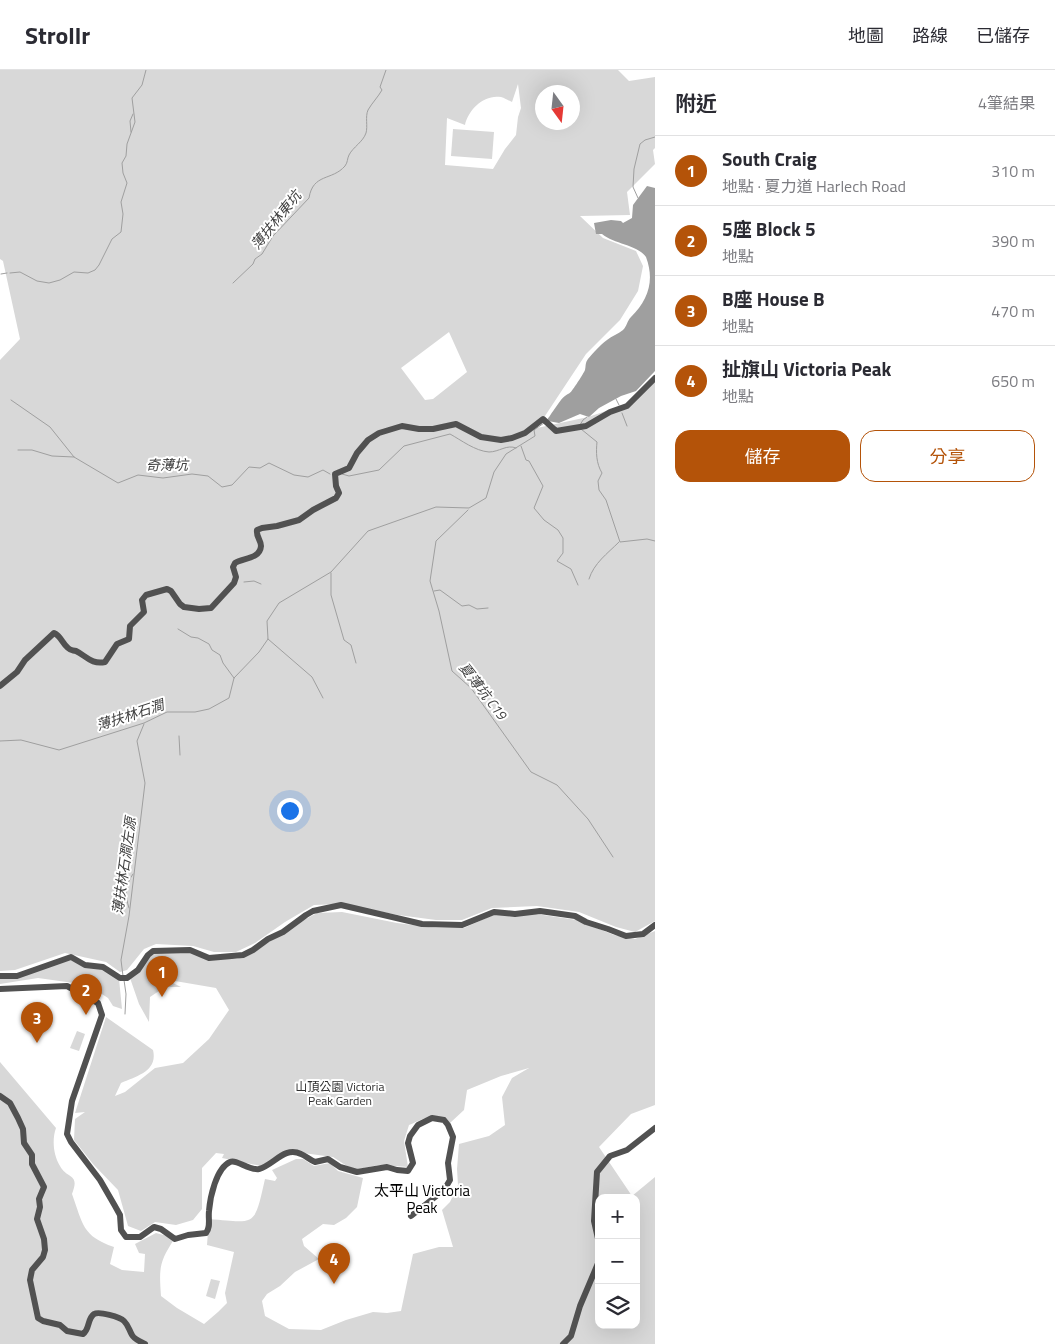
<!DOCTYPE html>
<html lang="zh-TW">
<meta charset="utf-8">
<style>
:root{--surface:#fff;--page:#f2f2f3;--text:#2b2b33;--muted:#7c7c81;--line:#e1e1e2;--accent:#b45309}
body{margin:0;font-family:"Titillium Web","Noto Sans TC",sans-serif;background:var(--page);color:var(--text)}
.controls{position:absolute;right:15px;bottom:15px;display:grid;overflow:hidden;border-radius:10px;box-shadow:0 5px 20px #0002}
.controls button{width:45px;height:45px;display:grid;place-items:center;padding:0;border:0;border-bottom:1px solid var(--line);background:var(--surface);color:var(--text);font:25px sans-serif}
.compass{position:absolute;left:535px;top:15px;width:45px;height:45px;border-radius:50%;background:var(--surface);box-shadow:0 5px 20px #0002;rotate:165deg}
.you{position:absolute;left:289px;top:740px;width:18px;height:18px;margin:-12px;border:4px solid #fff;border-radius:50%;background:#1a73e8;box-shadow:0 0 0 8px #1a73e833}
.badge{display:grid;place-items:center;width:32px;height:32px;border-radius:50%;background:var(--accent);color:#fff;font-size:16px;font-weight:700}
.pin{position:absolute;translate:-50% -41px;filter:drop-shadow(0 1px 2px #0008)}
.pin::after{content:'';position:absolute;top:26px;width:18px;height:15px;background:inherit;clip-path:polygon(0 0,100% 0,50% 100%)}
.list{margin:0;padding:0;list-style:none}
h2{display:flex;justify-content:space-between;align-items:center;height:65px;margin:0;padding:0 20px;font-size:21px}
h2 small{font-size:16px;font-weight:400;color:var(--muted)}
.list li{display:grid;grid-template-columns:32px 1fr auto;gap:15px;align-items:center;box-sizing:border-box;height:70px;padding:0 20px;border-top:1px solid var(--line)}
.list b{display:block;font-size:19px;white-space:nowrap}
.list p{margin:0;font-size:16px;white-space:nowrap;color:var(--muted)}
.list em{font-size:16px;font-style:normal;color:var(--muted)}
.actions{display:flex;gap:10px;padding:15px 20px}
.actions a{flex:1;padding:11px 0;border:1px solid var(--accent);border-radius:15px;text-align:center;font-size:18px;color:var(--accent)}
.actions .main{background:var(--accent);color:#fff}
.icon{flex:none;width:28px;height:28px;fill:none;stroke:currentColor;stroke-width:2;stroke-linecap:round;stroke-linejoin:round}
.map{position:relative;flex:none;width:655px;height:1274px;overflow:hidden}
header{display:flex;align-items:center;gap:30px;box-sizing:border-box;height:70px;padding:0 25px;background:var(--surface);border-bottom:1px solid var(--line)}
header strong{font-size:24px}
nav{display:flex;gap:28px;margin-inline-start:auto;font-size:18px}
main{display:flex}
aside{flex:1;background:var(--surface)}
.map>svg:first-child{display:block}
.green{fill:#d8d8d8;fill-rule:evenodd}
.water{fill:#9f9f9f}
.lines{fill:none;stroke-linecap:round;stroke-linejoin:round}
.stream{stroke:#9f9f9f;stroke-width:1}
.minor{stroke:#515151;stroke-width:6}
.labels{text-anchor:middle;stroke-width:4;stroke-linejoin:round;paint-order:stroke}
.park-label{font-size:12px;fill:#2f2f2f;stroke:#fff}
.water-label{font-size:14px;font-style:italic;fill:#404040;stroke:#fff}
.quarter-label{font-size:15px;fill:#000;stroke:#fff}
</style>
<header>
<strong>Strollr</strong>
<nav><a>地圖</a><a>路線</a><a>已儲存</a></nav>
</header>
<main>
<div class="map">
<svg width="655" height="1274" viewBox="0 0 655 1274">
<rect width="100%" height="100%" fill="#fff"/>
<g class="green">
<path d="M0 0H618L629 11 655 7V78L653 80 655 94 627 122 630 145 580 146 603 168 636 181 643 196 638 221 620 250 586 284 537 358 588 347 624 335 655 307V851L635 862 616 857 579 842 537 836 492 838 462 850H436L398 845 342 834 314 835 285 852 255 873 236 882H214L193 876 156 874 144 879 127 900 120 902 106 892 65 883 15 900 0 901V290L20 269 3 191 0 189ZM518 14 521 38 518 47 516 65 505 79 493 99 445 95 447 48 465 55C468 40 484 24 501 27 505 28 509 31 512 32ZM542 22H572V52H542ZM449 262 467 302 433 329 425 330 401 298Z"/>
<path d="M453 59 494 62 492 89 451 86Z"/>
<path d="M342 842 397 853 436 858H464L493 845 536 844 577 850 614 865 635 869 655 861V1035L631 1044 599 1077 632 1126 655 1107V1274H0V992L56 1058C52 1069 53 1085 60 1096 68 1110 80 1103 72 1124 83 1154 82 1166 114 1177L110 1194 122 1200 144 1202 145 1184 139 1183 135 1174 156 1163 175 1168C159 1192 159 1198 161 1226L177 1238 204 1254 218 1242 227 1233 225 1223 234 1182 207 1175 209 1149C257 1153 254 1157 265 1109L275 1111 277 1108 272 1100 296 1089H303L314 1096 330 1093 338 1101 363 1108 357 1137 346 1148 334 1155 323 1154 302 1169 304 1176 319 1189 295 1202 280 1216 267 1224 262 1231 265 1246 289 1259 321 1260 346 1250 373 1242 387 1243 401 1241 413 1184 439 1177H453L442 1140 450 1132 458 1115 457 1099 459 1074 489 1066 505 1055 502 1027 512 1008 529 998 501 1006 467 1020 464 1040 450 1053C432 1042 427 1047 409 1055L404 1071 408 1097 379 1095 353 1100 333 1087 288 1081 261 1096 222 1088 224 1084 216 1083 202 1098V1139L193 1150 176 1155 155 1152 141 1161 128 1156 118 1120 93 1094 74 1070 75 1049 85 1042 75 1043 106 947 153 980C158 1001 137 1006 121 1013L115 1026 125 1022 155 998 183 993 209 969 229 940 216 918 175 911 173 913 181 917H165L150 927 149 952 139 934 130 908 149 885 157 881 191 883 213 889H237L259 879 289 858 317 843ZM599 1128H636V1255H599Z"/>
<path d="M66 889 103 897 119 909 122 939 113 936 108 928 88 915 38 908 0 914V907L16 905Z"/>
<path d="M77 961 85 964 79 981 70 978Z"/>
<path d="M211 1209 220 1211 215 1229 206 1226Z"/>
</g>
<path class="water" d="M647 116 655 118V301L636 321 621 326 599 338 589 347 580 344 559 353 548 351 547 350C550 346 562 327 565 326 569 323 570 324 573 319 575 317 585 301 585 300 586 296 585 293 588 289 593 283 600 275 607 270 612 266 618 264 623 260 627 256 627 251 631 247 648 230 655 211 646 187 638 175 614 174 602 164H596L594 153 611 150 621 151 623 153 632 148 633 135Z"/>
<g class="lines">
<g class="stream">
<path d="M131 62 130 51 133 44"/>
<path d="M638 128 633 117 634 99 640 74 645 70 655 67"/>
<path d="M10 203 20 202 37 211 49 213 60 210 74 202 88 203 95 200 99 195 112 169 121 162 123 144 121 132 127 113 123 103 122 93 126 86 127 74 135 52 132 28 142 15 146 0"/>
<path d="M1 204 7 203"/>
<path d="M233 213 253 194 255 189 262 184 273 166 309 128C313 103 332 111 345 96 348 92 347 89 349 85 353 77 363 72 366 63 368 56 365 47 368 40 372 33 378 27 382 20L380 17 386 0"/>
<path d="M616 329 619 335"/>
<path d="M11 330 50 357 74 387 118 413 138 405 163 408 192 404 208 406 222 417 232 415 249 397 260 398 269 393 294 405 308 407 323 400 330 404"/>
<path d="M622 343 627 356"/>
<path d="M580 355 583 350 587 347"/>
<path d="M581 359 597 372C596 382 596 393 602 403L598 411 599 420 606 430 620 472 647 469 655 471"/>
<path d="M521 376 526 390 529 391 543 416 534 438 544 450 558 460 563 468V483L557 491 571 499 578 515"/>
<path d="M18 380H32L52 386 74 387"/>
<path d="M342 404 349 406 379 400 404 376 450 364C461 370 475 381 489 382 499 382 507 374 516 378"/>
<path d="M468 440 436 471 430 511 439 541 452 601 471 618 531 702 557 715 588 749 613 787"/>
<path d="M331 503V525L344 570 351 575 356 593"/>
<path d="M589 509C594 493 607 484 619 472"/>
<path d="M244 512 254 511 261 514"/>
<path d="M434 521 440 520 462 536 469 535 477 539 488 538"/>
<path d="M178 559 191 567 198 568 209 574 212 580 220 585 223 593 234 608"/>
<path d="M268 569 312 607 323 628"/>
<path d="M179 666 180 685"/>
<path d="M0 671 21 670 59 680 144 653 167 642H195L209 639 229 628 234 608 259 582 268 569 267 551 279 533 331 502 368 461 436 437 469 438 486 428 494 402 506 384 535 366 534 360 544 353"/>
<path d="M129 838C125 826 125 815 133 804"/>
<path d="M123 906 121 890 129 846 145 713 137 671 144 654"/>
<path d="M124 910 126 924 125 944"/>
</g>
<g class="minor">
<path d="M0 616 17 602 25 590 54 563C61 566 62 573 68 578 71 581 72 580 76 581 86 586 92 595 105 592L117 574 129 569 130 556 144 542 142 530 146 525 167 519 171 521 180 534 184 537 199 539 211 538 234 513 236 507 233 497 235 493C243 488 260 489 261 476 261 470 256 467 257 460L262 458 277 456 299 450 313 440 336 428 339 423 336 416 335 404 349 398 357 383 368 370 379 363 402 356 419 359H433L456 354 481 367 501 370 512 368 525 363 543 349 556 361 586 356 610 342 627 336 655 308"/>
<path d="M0 906H17L71 887 85 895 103 897 120 908H127L138 900 148 885 153 881 190 880 209 888 243 885 253 880 268 869 283 862 306 845 313 841 341 835 422 854 462 855 494 842 515 844 540 841 575 846 586 852 608 859 626 866 643 864 655 855"/>
<path d="M0 919 67 916 98 933 102 945 72 1031 67 1064 71 1072 100 1110 115 1136 120 1145 121 1160 126 1167H140L154 1157 161 1159 175 1169 188 1165 206 1163C211 1157 208 1149 209 1141 210 1128 216 1098 230 1092 237 1089 249 1101 259 1099 274 1095 284 1076 301 1084 306 1086 310 1090 315 1092L328 1089 340 1097 357 1102 387 1097 397 1100 408 1101 413 1093 408 1073 410 1066 418 1055 432 1048 444 1050 448 1055 453 1067 448 1093 450 1110 444 1120 411 1146"/>
<path d="M0 1026 10 1033 18 1048 23 1059 24 1073 32 1085V1094L44 1117 39 1129 40 1137 37 1149 44 1169 45 1180 43 1187 32 1200 30 1210 38 1248 43 1251 60 1255 67 1261 83 1264C90 1259 87 1249 94 1244 99 1241 120 1247 124 1251 129 1256 129 1260 132 1265 134 1269 141 1272 145 1274"/>
<path d="M599 1173 594 1151 597 1102 610 1086 627 1080 655 1058"/>
<path d="M563 1274 571 1266 580 1236 599 1191"/>
</g>
</g>
<g class="labels">
<g class="park-label">
<text x="340" y="1021">山頂公園 Victoria<tspan x="340" dy="14">Peak Garden</tspan></text>
</g>
<g class="water-label">
<text transform="translate(276 150) rotate(-51)" y="5">薄扶林東坑</text>
<text transform="translate(167 395) rotate(-1)" y="5">奇薄坑</text>
<text transform="translate(483 621) rotate(52)" y="5">夏薄坑 C19</text>
<text transform="translate(130 645) rotate(-18)" y="5">薄扶林石澗</text>
<text transform="translate(124 796) rotate(-82)" y="5">薄扶林石澗左源</text>
</g>
<g class="quarter-label">
<text x="422" y="1126">太平山 Victoria<tspan x="422" dy="17">Peak</tspan></text>
</g>
</g>
</svg>
<div class="controls">
<button>+</button>
<button>−</button>
<button><svg class="icon" aria-label="layers" viewBox="0 0 24 24"><path d="M12 4l9 5-9 5-9-5zM3 14l9 5 9-5"/></svg></button>
</div>
<svg class="compass" viewBox="-18 -18 36 36"><path d="M0-13l5 13h-10z" fill="#e53935"/><path d="M0 13l5-13h-10z" fill="#7c7c81"/></svg>
<div class="you"></div>
<div class="pin badge" style="left:162px;top:927px">1</div>
<div class="pin badge" style="left:86px;top:945px">2</div>
<div class="pin badge" style="left:37px;top:973px">3</div>
<div class="pin badge" style="left:334px;top:1214px">4</div>
</div>
<aside>
<h2>附近<small>4筆結果</small></h2>
<ul class="list">
<li><span class="badge">1</span><div><b>South Craig</b><p>地點 · 夏力道 Harlech Road</p></div><em>310 m</em></li>
<li><span class="badge">2</span><div><b>5座 Block 5</b><p>地點</p></div><em>390 m</em></li>
<li><span class="badge">3</span><div><b>B座 House B</b><p>地點</p></div><em>470 m</em></li>
<li><span class="badge">4</span><div><b>扯旗山 Victoria Peak</b><p>地點</p></div><em>650 m</em></li>
</ul>
<div class="actions"><a class="main">儲存</a><a>分享</a></div>
</aside>
</main>
